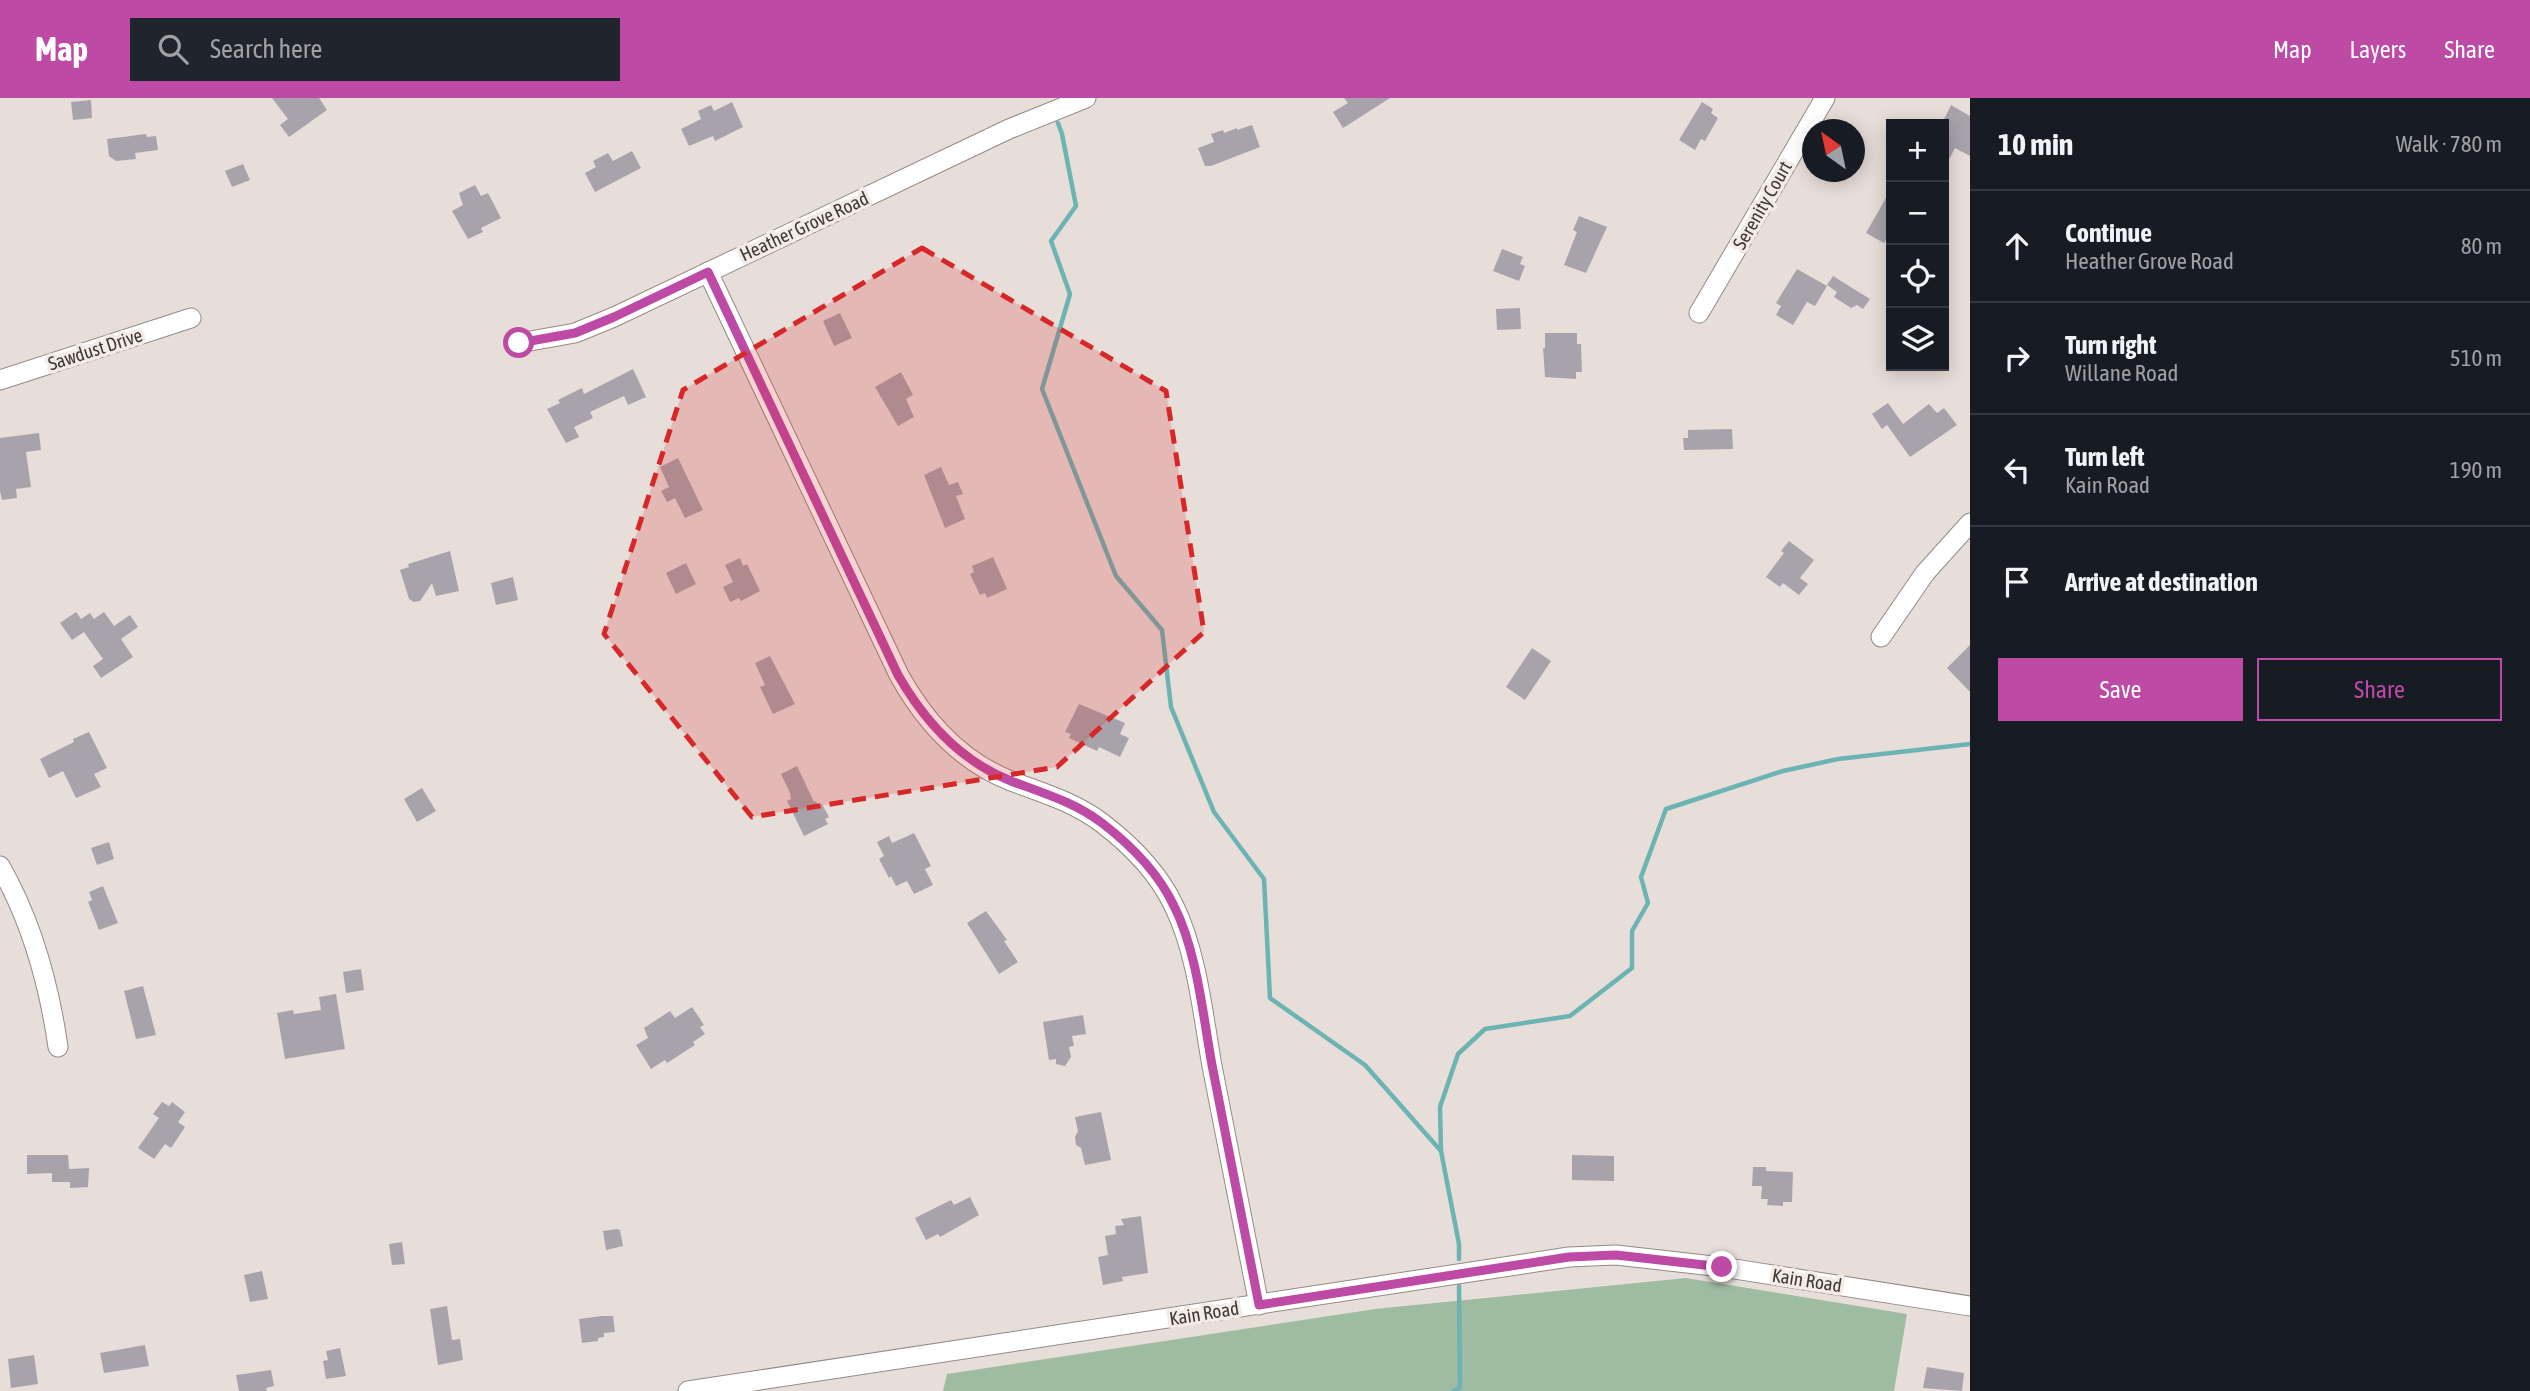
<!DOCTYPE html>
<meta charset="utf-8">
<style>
:root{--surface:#171b24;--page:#20242c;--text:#f1f3f6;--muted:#9ea1a6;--line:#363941;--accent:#bd4aa5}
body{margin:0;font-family:"Asap Condensed",sans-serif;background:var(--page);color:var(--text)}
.controls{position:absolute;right:21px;top:21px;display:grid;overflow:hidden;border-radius:0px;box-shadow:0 4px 18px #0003}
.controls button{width:63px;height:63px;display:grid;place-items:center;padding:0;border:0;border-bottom:2px solid var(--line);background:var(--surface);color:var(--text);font:35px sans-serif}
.compass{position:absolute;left:1802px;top:21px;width:63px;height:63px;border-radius:50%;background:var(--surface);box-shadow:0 4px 18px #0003;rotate:327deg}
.stop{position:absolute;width:21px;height:21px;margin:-16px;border:5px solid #bd4aa5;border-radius:50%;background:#fff}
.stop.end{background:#bd4aa5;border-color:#fff;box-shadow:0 2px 7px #0008}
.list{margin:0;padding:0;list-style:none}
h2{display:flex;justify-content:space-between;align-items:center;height:91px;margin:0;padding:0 28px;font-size:30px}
h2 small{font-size:23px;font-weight:400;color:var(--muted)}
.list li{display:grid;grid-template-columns:46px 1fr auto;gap:21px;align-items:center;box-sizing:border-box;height:112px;padding:0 28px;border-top:2px solid var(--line)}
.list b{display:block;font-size:26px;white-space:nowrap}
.list p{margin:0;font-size:23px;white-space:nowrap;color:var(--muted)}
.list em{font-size:23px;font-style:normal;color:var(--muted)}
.actions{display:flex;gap:14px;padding:21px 28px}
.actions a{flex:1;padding:16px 0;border:2px solid var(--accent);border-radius:0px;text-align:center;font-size:24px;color:var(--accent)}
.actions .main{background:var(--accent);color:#fff}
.icon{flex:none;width:38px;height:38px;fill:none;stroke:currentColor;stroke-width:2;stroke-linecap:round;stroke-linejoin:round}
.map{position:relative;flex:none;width:1970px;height:1293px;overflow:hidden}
header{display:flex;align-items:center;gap:42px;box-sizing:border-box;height:98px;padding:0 35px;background:var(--accent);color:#fff}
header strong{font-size:33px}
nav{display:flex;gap:38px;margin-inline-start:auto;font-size:24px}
.search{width:490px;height:63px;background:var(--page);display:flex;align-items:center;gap:18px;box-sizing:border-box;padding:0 24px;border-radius:0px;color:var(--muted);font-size:26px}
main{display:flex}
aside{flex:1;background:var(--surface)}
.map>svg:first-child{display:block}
.green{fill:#9dbca2}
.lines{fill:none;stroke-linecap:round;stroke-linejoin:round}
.stream{stroke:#6cb3b3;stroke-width:4.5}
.building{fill:#a8a3ab}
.minor-casing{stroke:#938a85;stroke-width:21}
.minor{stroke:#fff;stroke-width:19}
.route{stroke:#bd4aa5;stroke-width:9}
.marked{fill:#d62828;fill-opacity:0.2;stroke:#d62828;stroke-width:5;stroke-dasharray:14 9;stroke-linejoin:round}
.labels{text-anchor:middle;stroke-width:7;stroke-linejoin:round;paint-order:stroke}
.street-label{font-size:19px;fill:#3d3937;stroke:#f5ebe6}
</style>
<header>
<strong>Map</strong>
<div class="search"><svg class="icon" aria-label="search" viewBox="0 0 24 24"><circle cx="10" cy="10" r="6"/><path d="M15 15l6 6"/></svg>Search here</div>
<nav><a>Map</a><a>Layers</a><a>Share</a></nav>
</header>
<main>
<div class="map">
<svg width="1970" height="1293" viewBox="0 0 1970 1293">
<rect width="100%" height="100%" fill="#e8ded9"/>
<path class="green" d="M1686 1180 1907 1216 1894 1293H943L947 1276 1375 1211Z"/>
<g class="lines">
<g class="stream">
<path d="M1058 25 1062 36 1076 108 1051 143 1070 196 1042 291 1116 478 1162 532 1171 609 1214 714 1264 781 1270 900 1365 967 1441 1053"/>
<path d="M1459 1161V1146L1441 1053 1440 1009 1458 956 1485 931 1570 918 1632 870V833L1648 805 1641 779 1666 711 1783 673 1838 661 1970 646"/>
<path d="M1454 1293 1460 1290 1459 1188"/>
</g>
</g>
<g class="building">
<path d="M272 0H319L327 12 289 39 280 27 288 21Z"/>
<path d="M1344 0H1390L1343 30 1333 14 1348 5Z"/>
<path d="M91 2 92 20 73 22 71 4Z"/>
<path d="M732 4 743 29 715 43 713 38 689 48 681 31 701 21 698 13 711 7 714 13Z"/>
<path d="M1702 4 1713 11 1711 15 1718 20 1705 43 1701 41 1695 52 1679 42Z"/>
<path d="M1951 7 1970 18V58L1955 50 1944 71V21Z"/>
<path d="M1252 27 1260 49 1211 68H1205L1198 50 1214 44 1211 36 1223 32 1224 35 1237 30V32Z"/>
<path d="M146 36 147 39 156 38 158 52 135 55 136 61 116 63 109 58 107 41Z"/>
<path d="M632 53 641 70 595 94 585 75 596 69 593 63 608 55 613 63Z"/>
<path d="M243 66 250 82 232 89 225 73Z"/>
<path d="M475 87 481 98 488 95 501 120 481 130 483 134 468 141 452 113 463 107 459 95Z"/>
<path d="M1891 91V132L1884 145 1866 135Z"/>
<path d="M1579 118 1607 129 1586 175 1564 167 1577 134 1573 132Z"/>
<path d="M1502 151 1523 159 1520 166 1525 168 1519 183 1493 173Z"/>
<path d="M1797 171 1827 188 1815 208 1807 204 1793 227 1776 217 1781 208 1776 205Z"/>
<path d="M1833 178 1870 201 1863 211 1857 207 1851 210 1834 199 1837 194 1827 187Z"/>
<path d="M1520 210 1521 231 1497 232 1496 211Z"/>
<path d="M840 215 852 240 834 248 823 223Z"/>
<path d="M1545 235H1577V246H1581L1582 274H1576V281L1545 279 1543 250H1545Z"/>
<path d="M633 271 646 299 628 307 624 298 590 314 593 320 574 329 579 339 566 345 547 311 560 305 558 302 582 290 584 296Z"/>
<path d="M901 274 913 297 906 301 914 319 898 328 875 289Z"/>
<path d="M1888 305 1903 326 1929 306 1937 315 1944 310 1957 327 1910 359 1887 327 1882 331 1872 316Z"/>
<path d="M1732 331 1733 351 1684 352 1683 340H1688V332Z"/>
<path d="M39 335 41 352 26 354 31 389 16 391 17 400 2 402 0 393V340Z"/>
<path d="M678 360 703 412 685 420 675 400 667 404 661 393 669 389 660 369Z"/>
<path d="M941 369 949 387 958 384 963 396 956 398 965 421 945 430 924 377Z"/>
<path d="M1789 443 1814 462 1800 480 1808 486 1799 497 1783 485 1780 489 1766 479 1784 455 1781 453Z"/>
<path d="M450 453 459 493 436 498 432 485 420 503 414 504 409 501 400 472 409 469 408 466Z"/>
<path d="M993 459 1007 491 987 500 985 495 980 497 970 476 974 474 972 468Z"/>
<path d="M740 460 743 468 747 466 760 493 741 503 739 500 730 504 723 489 733 484 725 467Z"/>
<path d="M686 465 696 486 676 496 666 475Z"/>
<path d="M513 479 518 502 496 507 491 485Z"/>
<path d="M76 514 81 521 90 515 94 521 104 514 114 528 130 517 138 529 121 541 133 559 101 580 93 568 103 561 84 534 72 542 60 525Z"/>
<path d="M1970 547V594L1947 570Z"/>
<path d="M1532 550 1551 563 1525 602 1506 589Z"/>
<path d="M770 558 795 606 773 616 760 589 765 587 755 565Z"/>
<path d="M1079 606 1125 625 1120 636 1129 640 1120 659 1099 649 1097 653 1069 640 1071 636 1065 634Z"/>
<path d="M89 634 107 670 94 676 101 689 76 700 63 673 49 680 40 661 74 644 73 641Z"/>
<path d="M797 668 814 704 816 703 818 708 822 706 829 719 825 721 828 726 804 738 787 703 791 701 790 695 781 676Z"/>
<path d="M422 690 436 713 417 724 404 701Z"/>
<path d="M914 735 931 768 925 771 933 787 914 796 907 783 896 788 891 778 889 780 879 761 884 758 877 744 889 738 892 745Z"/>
<path d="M109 744 114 761 97 767 91 750Z"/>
<path d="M103 788 118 825 99 832 88 804 92 802 89 794Z"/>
<path d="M986 813 1007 842 1004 843 1018 864 999 876 967 825Z"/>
<path d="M361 871 364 892 346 895 343 874Z"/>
<path d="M143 888 156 937 136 941 124 893Z"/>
<path d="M336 896 345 951 285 961 277 915 293 912 294 916 321 912 319 899Z"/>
<path d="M692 909 704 927 700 929 705 936 693 944 695 947 667 965 665 962 651 971 636 947 648 940 644 930 670 913 675 920Z"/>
<path d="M1083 917 1086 936 1072 938 1074 948 1069 949 1071 959 1065 968 1056 966V961L1049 962 1043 924Z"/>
<path d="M162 1004 169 1008 172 1004 185 1014 178 1024 185 1029 171 1050 165 1046 154 1061 138 1050 159 1020 153 1016Z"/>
<path d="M1101 1014 1111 1062 1085 1067 1081 1050 1076 1047 1075 1039 1078 1033 1075 1019Z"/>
<path d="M27 1057H68L69 1071 89 1070 88 1089 70 1090V1084H52V1075L27 1076Z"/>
<path d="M1572 1057 1614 1058V1083L1572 1082Z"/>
<path d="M1753 1069H1766V1073L1793 1074 1792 1104H1783V1108L1767 1107 1768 1101H1761L1762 1088H1752Z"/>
<path d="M970 1099 979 1117 940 1139 938 1136 926 1142 915 1120 951 1102 954 1107Z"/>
<path d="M1141 1118 1148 1175 1122 1179 1123 1183 1103 1187 1098 1159 1108 1157 1105 1138 1116 1136 1115 1128 1124 1127 1121 1121Z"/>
<path d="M617 1131 620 1132 623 1148 606 1152 603 1133Z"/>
<path d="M402 1144 405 1166 392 1167 389 1146Z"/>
<path d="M262 1173 268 1201 250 1204 244 1177Z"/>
<path d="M447 1208 452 1242 460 1241 463 1262 438 1267 430 1211Z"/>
<path d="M602 1218H613L615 1234 604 1235V1239L598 1240V1243L582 1245 579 1221Z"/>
<path d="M145 1247 149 1268 104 1275 100 1255Z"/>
<path d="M340 1250 346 1278 326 1281 323 1263 328 1262 326 1253Z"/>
<path d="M34 1257 38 1286 11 1290 8 1261Z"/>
<path d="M1927 1269 1964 1275 1962 1293 1923 1290Z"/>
<path d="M271 1272 274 1288 266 1290 267 1293H239L236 1277Z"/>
</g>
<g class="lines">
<defs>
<g id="minor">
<path d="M708 174 899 577C925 624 960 663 1011 683 1043 695 1074 704 1102 725 1132 748 1158 774 1174 808 1197 855 1203 917 1212 968 1227 1047 1243 1127 1259 1207"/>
<path d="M1699 215 1825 0"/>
<path d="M519 245 575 235 614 219 1009 31 1086 0"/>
<path d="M0 282 191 220"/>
<path d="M1881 539 1925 475 1970 425"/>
<path d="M0 768C32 824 49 886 58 949"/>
<path d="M688 1293 1569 1159 1616 1157 1722 1169 1970 1208"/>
</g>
</defs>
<use href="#minor" class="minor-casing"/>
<use href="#minor" class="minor"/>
</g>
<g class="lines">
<path class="route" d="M519 245 575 235 614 219 708 174 898 577C925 624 960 663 1011 683 1043 695 1074 704 1102 725 1132 748 1158 774 1174 808 1197 853 1203 918 1212 967 1227 1047 1243 1127 1259 1207L1569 1159 1616 1157 1722 1169"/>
</g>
<path class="marked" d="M922 150 1166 293 1204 534 1057 669 752 719 604 536 683 292Z"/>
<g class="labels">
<g class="street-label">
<text transform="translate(1762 107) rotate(-60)" y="7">Serenity Court</text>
<text transform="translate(804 128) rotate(-25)" y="7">Heather Grove Road</text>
<text transform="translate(95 251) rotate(-18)" y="7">Sawdust Drive</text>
<text transform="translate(1807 1182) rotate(9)" y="7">Kain Road</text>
<text transform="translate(1204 1215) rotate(-9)" y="7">Kain Road</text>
</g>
</g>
</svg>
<div class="controls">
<button>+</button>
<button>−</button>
<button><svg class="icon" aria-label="locate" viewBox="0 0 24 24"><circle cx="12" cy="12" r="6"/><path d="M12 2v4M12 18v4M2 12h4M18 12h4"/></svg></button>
<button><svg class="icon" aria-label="layers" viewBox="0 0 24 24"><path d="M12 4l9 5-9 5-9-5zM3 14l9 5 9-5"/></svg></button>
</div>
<svg class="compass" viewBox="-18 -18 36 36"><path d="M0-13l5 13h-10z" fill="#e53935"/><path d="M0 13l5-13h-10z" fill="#9ea1a6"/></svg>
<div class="stop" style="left:519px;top:245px"></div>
<div class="stop end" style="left:1722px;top:1169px"></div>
</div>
<aside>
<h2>10 min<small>Walk · 780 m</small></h2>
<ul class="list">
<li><svg class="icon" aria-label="ahead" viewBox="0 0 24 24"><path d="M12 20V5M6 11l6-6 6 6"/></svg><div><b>Continue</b><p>Heather Grove Road</p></div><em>80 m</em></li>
<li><svg class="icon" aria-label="right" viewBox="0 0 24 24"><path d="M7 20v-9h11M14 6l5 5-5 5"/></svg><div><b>Turn right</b><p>Willane Road</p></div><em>510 m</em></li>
<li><svg class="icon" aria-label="left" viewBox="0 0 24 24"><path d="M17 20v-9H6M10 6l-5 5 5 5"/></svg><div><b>Turn left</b><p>Kain Road</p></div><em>190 m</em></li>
<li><svg class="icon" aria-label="arrive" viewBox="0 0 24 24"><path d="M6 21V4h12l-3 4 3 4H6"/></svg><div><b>Arrive at destination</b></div></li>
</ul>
<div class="actions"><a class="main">Save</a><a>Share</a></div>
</aside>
</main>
